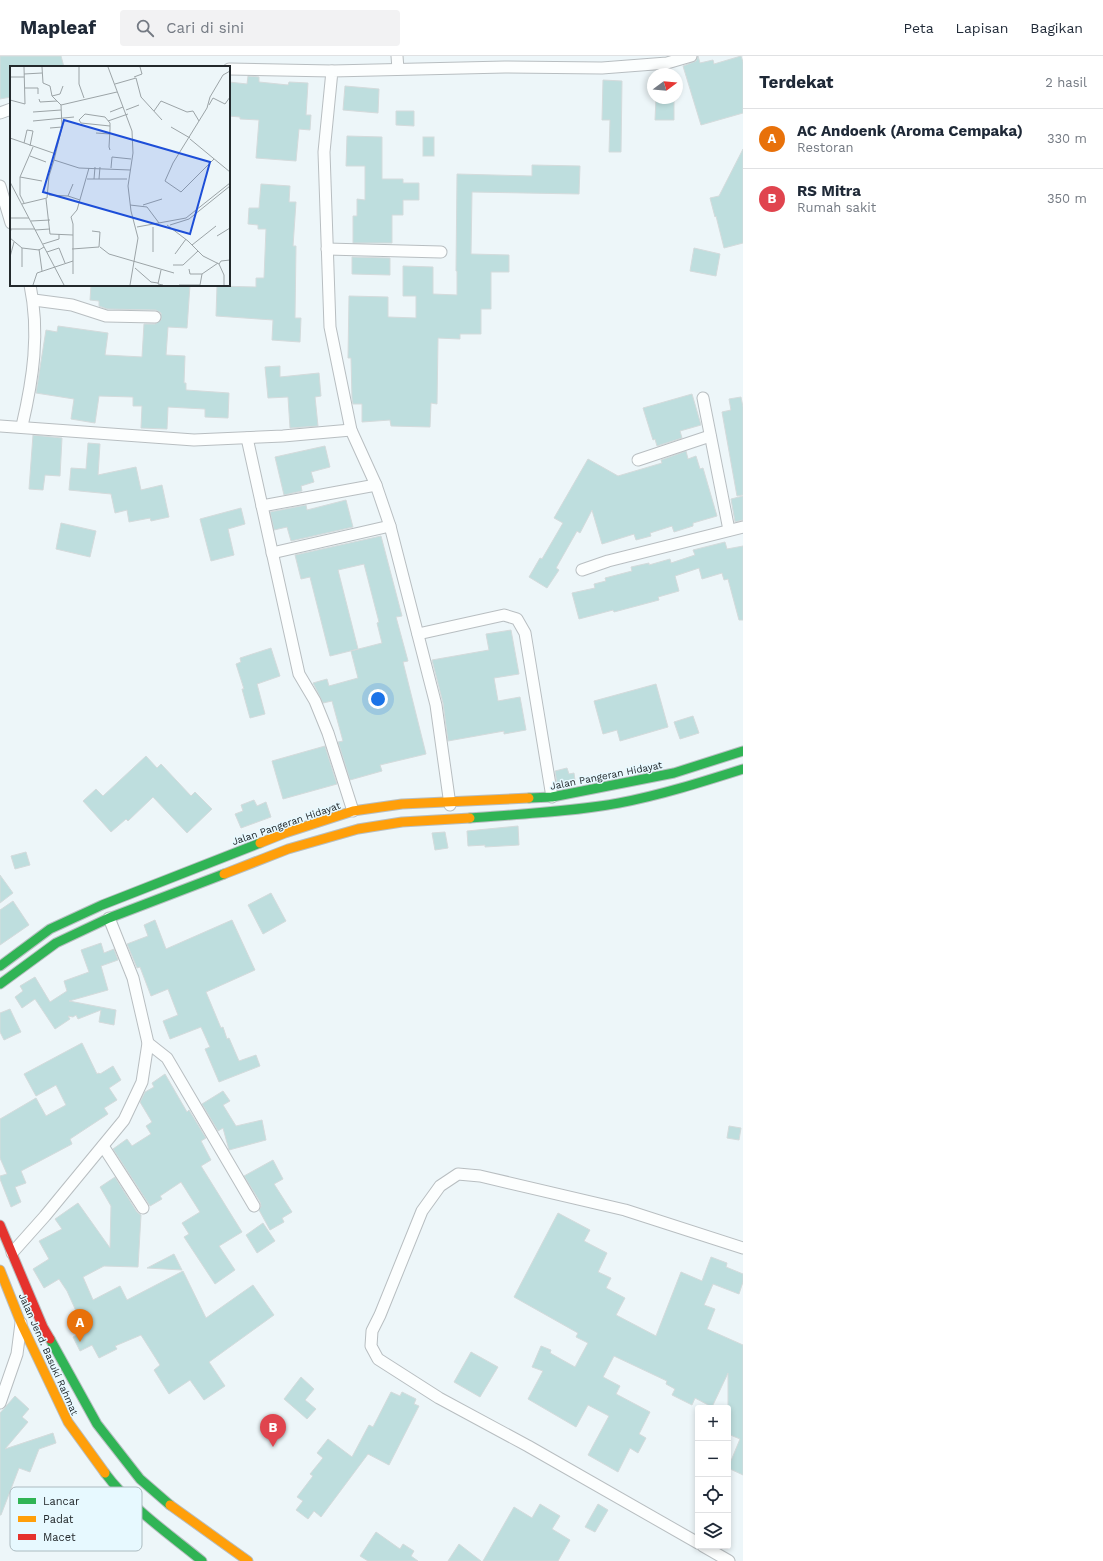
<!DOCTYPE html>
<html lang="id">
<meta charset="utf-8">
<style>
:root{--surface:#fff;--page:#f2f2f3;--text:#1f2937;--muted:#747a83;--line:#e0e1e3;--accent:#db2777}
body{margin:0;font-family:"Work Sans",sans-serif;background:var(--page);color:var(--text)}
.controls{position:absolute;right:12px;bottom:12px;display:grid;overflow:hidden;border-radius:4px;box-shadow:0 2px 6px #0003}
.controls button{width:36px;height:36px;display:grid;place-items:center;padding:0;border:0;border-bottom:1px solid var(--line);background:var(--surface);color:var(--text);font:20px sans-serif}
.compass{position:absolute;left:647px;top:12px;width:36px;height:36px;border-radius:50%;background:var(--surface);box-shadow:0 2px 6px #0003;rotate:74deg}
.you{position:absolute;left:378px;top:643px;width:14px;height:14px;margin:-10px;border:3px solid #fff;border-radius:50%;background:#1a73e8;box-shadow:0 0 0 6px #1a73e833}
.badge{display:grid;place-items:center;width:26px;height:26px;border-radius:50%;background:var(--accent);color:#fff;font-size:13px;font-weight:700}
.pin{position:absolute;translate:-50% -33px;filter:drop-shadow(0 1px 2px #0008)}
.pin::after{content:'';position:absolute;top:21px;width:14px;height:12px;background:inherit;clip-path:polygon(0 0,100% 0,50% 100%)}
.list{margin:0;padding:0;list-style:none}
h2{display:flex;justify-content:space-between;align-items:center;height:52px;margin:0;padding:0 16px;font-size:17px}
h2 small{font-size:13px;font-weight:400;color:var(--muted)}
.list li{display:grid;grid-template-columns:26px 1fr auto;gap:12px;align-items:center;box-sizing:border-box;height:60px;padding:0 16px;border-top:1px solid var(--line)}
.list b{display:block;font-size:15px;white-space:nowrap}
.list p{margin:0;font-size:13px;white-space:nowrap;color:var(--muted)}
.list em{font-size:13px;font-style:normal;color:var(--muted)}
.icon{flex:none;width:22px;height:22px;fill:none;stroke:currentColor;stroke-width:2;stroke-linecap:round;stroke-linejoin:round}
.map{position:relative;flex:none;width:743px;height:1505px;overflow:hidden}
header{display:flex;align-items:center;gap:24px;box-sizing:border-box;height:56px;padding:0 20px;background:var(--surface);border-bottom:1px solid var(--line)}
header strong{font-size:19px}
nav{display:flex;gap:22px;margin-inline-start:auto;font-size:14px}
.search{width:280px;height:36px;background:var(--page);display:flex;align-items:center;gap:10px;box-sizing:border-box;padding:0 14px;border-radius:4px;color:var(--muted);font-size:15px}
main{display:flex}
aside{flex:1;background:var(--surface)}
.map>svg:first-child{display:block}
.building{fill:#bedede;stroke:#d4dbdc}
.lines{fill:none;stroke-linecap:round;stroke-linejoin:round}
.street-casing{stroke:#b8bec1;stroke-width:13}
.fast-casing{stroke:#b8bec1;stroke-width:11}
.slow-casing{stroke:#b8bec1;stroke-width:11}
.jam-casing{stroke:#b8bec1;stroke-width:11}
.street{stroke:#fcfefe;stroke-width:11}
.fast{stroke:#30b455;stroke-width:9}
.slow{stroke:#ff9f0a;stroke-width:9}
.jam{stroke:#e5322d;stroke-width:9}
.labels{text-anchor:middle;stroke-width:3;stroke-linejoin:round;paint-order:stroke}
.street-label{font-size:10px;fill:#23292c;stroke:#e7f9ff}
.inset-road{fill:none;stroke:#9ca4a7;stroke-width:1}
.view{fill:#1d4ed8;fill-opacity:0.15;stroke:#1d4ed8;stroke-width:2}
.inset-edge{fill:none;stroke:#23292c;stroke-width:2}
.key{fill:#e7f9ff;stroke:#acbbc0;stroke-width:1}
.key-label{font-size:11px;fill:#23292c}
</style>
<header>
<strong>Mapleaf</strong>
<div class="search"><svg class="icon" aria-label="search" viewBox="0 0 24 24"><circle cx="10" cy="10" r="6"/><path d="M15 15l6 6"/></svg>Cari di sini</div>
<nav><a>Peta</a><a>Lapisan</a><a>Bagikan</a></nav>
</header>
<main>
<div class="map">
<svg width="743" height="1505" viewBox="0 0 743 1505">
<rect width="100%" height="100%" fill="#edf6f9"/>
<g class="building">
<path d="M0 0H61L64 11H11V41L0 43Z"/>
<path d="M698 0 700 7 713 4 714 8 741 0 743 6V57L701 69 683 10 696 5Z"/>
<path d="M248 20 259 21V26L288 29 289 26 308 27 306 59H311L310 74 299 73 296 105 256 102 259 64 240 63V61L229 60V26L247 28Z"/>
<path d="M603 24 622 25 621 96H609L610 64H602Z"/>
<path d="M345 30 379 33 378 57 343 54Z"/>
<path d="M656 42H674V64H655Z"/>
<path d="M396 55H414V70L396 69Z"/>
<path d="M347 80 382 81V123H403V127H419V144H403V159H392V187H353V160H357V143L365 144V110H346Z"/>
<rect x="423" y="81" width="11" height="19"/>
<path d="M743 93V187L724 192 716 160 715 161 710 142 719 140Z"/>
<path d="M532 109 580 110 579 138 472 136 471 198 509 199V216H491V253H481V278H460V283L438 282 437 348 431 347 430 371 391 370 390 364 362 366V348H353L352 342 351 302H348L349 240 388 241V261L416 262V240H403V210L433 211V238L457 239V215H456L457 118 532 120Z"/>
<path d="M261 128 290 130 289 146H296L293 190H296L295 262H301L300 286 272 284 273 264 216 260 217 230 256 231V222H264L266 173H258V169L248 168 249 152H259Z"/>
<path d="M694 192 720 198 716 220 690 215Z"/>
<path d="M352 201 390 202V219L352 218Z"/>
<path d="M91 229H190L187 272 168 271 166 299 185 300 184 327H186V334L229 337 228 362 205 361V353L168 351 167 373 141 372 142 350H133V341L99 340 95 367 71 363 74 343 36 337 46 274 57 276 58 270 108 277 105 299 142 301 144 268H155L161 264V257L156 254 107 253 99 250V245L90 244Z"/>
<path d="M280 310V321L319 317 321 340 315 341 318 370 290 372 288 341 268 342 265 311Z"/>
<path d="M692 338 701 369 680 375 682 382 657 390 655 383 653 384 643 352Z"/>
<path d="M741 341 743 351V439L737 440 722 356 731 354 729 343Z"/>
<path d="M33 379 62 382 60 420 45 419 43 434 29 433Z"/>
<path d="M88 387 100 388 98 419 136 411 141 434 162 429 169 461 151 465 150 462 129 466 127 454 115 457 111 438 69 434 71 412 86 413Z"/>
<path d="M325 390 330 411 311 416 314 426 301 430 302 435 284 439 275 401Z"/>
<path d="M686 395 688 403 696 400 700 413 703 412 717 460 693 467V470L674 476 672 470 650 477 651 480 636 484 634 478 602 488 592 454 580 477 577 475 556 512 559 514 547 532 529 521 540 502 542 503 563 467 554 462 588 403 618 420 662 407 661 404Z"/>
<path d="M743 440V464L735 466 731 443Z"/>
<path d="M346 444 353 471 291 485 287 471 274 474 270 456 306 449 307 454Z"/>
<path d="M241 452 245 468 228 473 234 499 211 505 200 463Z"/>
<path d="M61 467 96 475 90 501 56 493Z"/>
<path d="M381 480 402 560 396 561 408 605 403 606 426 698 380 709 382 715 350 724 338 686 343 685 332 645 323 647 313 627 327 623 329 630 358 622 351 595 382 587 377 567 379 566 364 508 338 514 358 593 330 600 310 521 301 523 295 499Z"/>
<path d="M725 486 727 493 743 490V564H739L728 523 724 524 722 517 702 523 699 512 675 520 679 535 658 541 659 544 614 556 613 554 579 563 572 537 595 532 594 528 606 525 605 522 632 515 631 511 649 507V509L670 503 671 507 695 499 693 494Z"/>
<path d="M511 574 519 618 494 622 498 645 520 641 526 674 504 678V675L448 685 443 647 432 604 489 594 486 578Z"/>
<path d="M271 592 280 620 257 628 265 658 250 662 242 633H244L236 608 241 606 240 602Z"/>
<path d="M656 628 668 671 620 685 617 674 603 678 594 645Z"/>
<path d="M693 660 699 677 680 683 674 666Z"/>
<path d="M325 690 337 728 283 743 272 705Z"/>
<path d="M146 700 157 712 161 708 191 740 195 736 212 753 187 777 153 741 128 765 126 763 111 776 83 745 96 733 103 740Z"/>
<path d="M567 712 569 718 574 717 575 724 557 728 555 715Z"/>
<path d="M254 744 257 750 266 746 271 761 241 772 235 758 243 755 241 749Z"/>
<path d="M518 770 519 789 485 791V789L468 790 467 775Z"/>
<path d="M445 776 448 792 435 794 432 777Z"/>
<path d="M26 796 30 809 15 813 11 800Z"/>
<path d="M0 819 13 837 0 847Z"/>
<path d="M271 837 286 865 263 878 248 849Z"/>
<path d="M13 845 29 869 0 889V854Z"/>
<path d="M155 864 166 893 232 864 255 914 206 936 221 972 223 971 227 983 229 982 239 1005 256 999 260 1010 219 1026 205 993 210 991 201 971 170 983 163 965 178 959 168 933 151 940 140 911 137 912 127 888 148 880 144 869Z"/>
<path d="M101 887 104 897 114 893 118 904 101 910 108 934 69 945 116 954 114 969 99 966 101 954 78 963 76 959 73 961 68 960 70 963 55 973 35 943 22 952 15 941 23 935 20 930 35 921 50 946 67 935 64 925 89 916 81 894Z"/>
<path d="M10 953 21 976 4 984 0 976V957Z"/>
<path d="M82 987 97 1018 99 1017 100 1018 113 1010 121 1024 109 1032 117 1044 104 1052 108 1058 70 1083 72 1088 21 1115 26 1127 15 1131 21 1146 11 1151 0 1123V1120L7 1118 0 1102V1063L36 1042 46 1060 66 1049 56 1029 36 1040 24 1018Z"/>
<path d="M165 1018 187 1056 189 1054 206 1082 201 1085 211 1104 201 1110 242 1176 219 1190 235 1214 215 1228 184 1181 189 1178 182 1167 200 1156 181 1126 160 1140 162 1143 150 1150 113 1093 127 1083 132 1090 151 1078 146 1070 152 1066 140 1046 145 1036 154 1031 152 1027Z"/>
<path d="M223 1035 230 1045 223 1049 236 1070 262 1064 266 1084 229 1094 223 1072 218 1075 202 1048Z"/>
<path d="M729 1070 741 1072 739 1084 727 1082Z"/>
<path d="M273 1104 283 1123 274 1128 292 1156 282 1162 284 1166 270 1174 259 1154 261 1150 260 1146 244 1120Z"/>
<path d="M115 1121 137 1156 141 1159 138 1211 104 1210 83 1221 93 1244 120 1230 127 1244 183 1215 206 1262 253 1229 274 1259 209 1306 225 1330 204 1344 190 1324 169 1338 154 1314 160 1309 141 1279 115 1290 117 1293 99 1302 92 1289 80 1295 73 1281 85 1275 67 1235 59 1223 44 1232 33 1213 49 1203 39 1185 62 1173 55 1163 78 1147 110 1192 111 1150 100 1131Z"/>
<path d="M558 1157 590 1174 584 1185 607 1197 598 1216 611 1222 606 1232 625 1242 616 1259 656 1280 681 1216 702 1225 711 1201 727 1207 726 1211 743 1218V1226L739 1238 713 1228 704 1249 715 1253 707 1273 743 1289V1419L728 1412 740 1383 728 1378V1317L712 1351 695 1342 692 1349 672 1339 675 1333 666 1328 667 1325 614 1300 603 1321 620 1330 616 1338 650 1356 639 1378 646 1382 638 1397 630 1392 618 1416 588 1399 609 1360 588 1349 576 1371 528 1343 543 1315 532 1311 541 1290 551 1294 550 1297 575 1311 588 1287 576 1281 578 1277 514 1241Z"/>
<path d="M263 1167 275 1185 257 1197 246 1179Z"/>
<path d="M174 1198 182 1214 147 1212Z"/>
<path d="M471 1296 498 1311 480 1341 454 1326Z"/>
<path d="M301 1321 314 1333 305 1344 316 1353 307 1363 284 1343Z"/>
<path d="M391 1336 400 1340 402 1336 416 1343 414 1348 419 1350 389 1409 368 1398 321 1461 314 1455 308 1463 296 1454 303 1445 297 1441 313 1420 310 1418 323 1402 317 1397 328 1383 352 1401 369 1369 373 1371Z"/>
<path d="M15 1340 29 1353 22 1361 28 1366 5 1393 53 1377 56 1387 39 1393 30 1416 19 1412 1 1459H0V1357Z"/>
<path d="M540 1448 560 1460 552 1473 570 1484 558 1505H483L514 1451 532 1462Z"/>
<path d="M598 1448 608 1454 595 1476 585 1471Z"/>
<path d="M376 1476 400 1493 403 1488 414 1495 411 1500 418 1505H368L360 1500Z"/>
<path d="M459 1488 481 1505H448Z"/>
</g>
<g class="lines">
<defs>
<g id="street">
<path d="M397 0 398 13"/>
<path d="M229 13 332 15"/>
<path d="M0 57 11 53"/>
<path d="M0 130 11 167"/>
<path d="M327 193 441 196"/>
<path d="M34 244 72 249 106 260 155 261"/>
<path d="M703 342 729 474"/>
<path d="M0 370 194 384 283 380 351 374"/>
<path d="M22 370C33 323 40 277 30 229"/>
<path d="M247 382 299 618 315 645 328 677 353 755"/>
<path d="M638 404 710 380"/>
<path d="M262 450 376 429"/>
<path d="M272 497 390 470"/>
<path d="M582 514 608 505 743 471"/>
<path d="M418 578 504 559 517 563 525 577 552 741"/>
<path d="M450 749 436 649 390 470 376 429 351 374 330 271 324 96 332 15 505 11 602 12 667 7 691 0"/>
<path d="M148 987 167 1002 254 1150"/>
<path d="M103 1090 143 1152"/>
<path d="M12 1197 45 1160 124 1064 142 1026 148 987 133 922 109 862"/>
<path d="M0 1347 17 1298 21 1267"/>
<path d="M698 1487 528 1390 439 1342 378 1303 371 1290 372 1275 380 1259 422 1155 440 1130 458 1118 480 1120 625 1154 743 1192"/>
<path d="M703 1490 729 1505"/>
</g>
<g id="fast">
<path d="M529 742 552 741 674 717 743 695"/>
<path d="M470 762C519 758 570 756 619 747 661 739 702 726 743 713"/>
<path d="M0 910 50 873 102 849 260 787"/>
<path d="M0 928 56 887 109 862 224 818"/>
<path d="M50 1283 97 1368 140 1423 170 1449"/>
<path d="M105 1417C131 1452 169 1478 202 1505"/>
</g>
<g id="slow">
<path d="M260 787 285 777 353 755 402 748 529 742"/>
<path d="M224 818 288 793 358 773 402 766 470 762"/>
<path d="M0 1214 21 1267 68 1366 105 1417"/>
<path d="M170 1449 248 1505"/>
</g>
<path id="jam" d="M0 1169 43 1271 50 1283"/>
</defs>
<use href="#street" class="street-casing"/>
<use href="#fast" class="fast-casing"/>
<use href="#slow" class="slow-casing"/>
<use href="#jam" class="jam-casing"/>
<use href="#street" class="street"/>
<use href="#fast" class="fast"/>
<use href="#slow" class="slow"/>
<use href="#jam" class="jam"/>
</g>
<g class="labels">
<g class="street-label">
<text transform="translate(606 719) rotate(-11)" y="4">Jalan Pangeran Hidayat</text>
<text transform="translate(286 767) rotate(-19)" y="4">Jalan Pangeran Hidayat</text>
<text transform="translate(49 1298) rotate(66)" y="4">Jalan Jend. Basuki Rahmat</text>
</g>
</g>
<g transform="translate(10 10)">
<rect width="220" height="220" fill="#edf6f9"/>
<path class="inset-road" d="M32 1 33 17 40 20 42 30 51 39 52 61 44 94 69 102 120 104M69 1V18L74 32M98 1 122 65 123 87 118 120 121 145 128 172 120 219M14 8 32 7M0 11H14M124 11 132 8 130 1M105 18 126 12 131 31 152 54M15 22H28V28M42 30 50 28 53 20M29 33 30 36 47 35M0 34 15 38 14 1M51 39 107 26M199 39 203 32 215 38 220 31M116 44 129 39M144 45 151 35 177 46 183 45 189 55M23 46 51 44M100 46 113 41M23 55 64 51M98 55 118 48M161 61 180 72M40 62 52 61M86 67 100 68M0 72 46 88M180 73 220 106M14 77 17 64 23 65 20 80M100 84 99 81 100 63V57L95 51 75 48 69 54 71 57 100 60M20 90 36 96M204 93 171 126 155 115 163 97 197 42 200 31 213 9 220 5M101 102 102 91 121 93M10 111 32 115M77 113H117M84 113 85 101M89 113 90 101M0 116 54 219M39 129 58 130 70 134M58 130 63 118M36 133 40 168 63 169M14 137 10 129V111L23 81M12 138 37 132 39 110 44 94M120 139 137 141 149 157M133 139 152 133M0 152H19M21 155 40 154M157 159 178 175 193 190 209 198 214 209V219M160 159 179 153 220 120M127 161 176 152 220 117M143 161V186M25 164 40 163M0 168 1 163H25M207 170 220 162M0 172 12 182 29 184 34 181M33 178 49 173V168M182 179 206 160M90 181 99 188 164 207M29 183 32 205M62 183 89 181 90 166 82 165M37 186 49 182 55 197M165 188 176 173M0 191 4 176M209 198 211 195 220 194M163 199H173L188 185M12 201V182M125 202 141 216 148 217M179 203 180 208H192M151 204 148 218 153 219M63 208V158L61 151 67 144 79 102M23 219 27 207 63 195M169 219H190M190 219 192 208 208 197"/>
<path class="view" d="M54 54 200 96 180 168 33 126Z"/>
<rect width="220" height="220" class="inset-edge"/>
</g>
<rect x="10" y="1431" width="132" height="64" rx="6" class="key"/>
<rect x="18" y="1442" width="18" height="6" fill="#30b455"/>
<rect x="18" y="1460" width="18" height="6" fill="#ff9f0a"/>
<rect x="18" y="1478" width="18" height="6" fill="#e5322d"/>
<g class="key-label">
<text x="43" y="1449">Lancar</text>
<text x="43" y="1467">Padat</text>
<text x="43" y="1485">Macet</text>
</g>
</svg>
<div class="controls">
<button>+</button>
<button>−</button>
<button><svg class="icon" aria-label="locate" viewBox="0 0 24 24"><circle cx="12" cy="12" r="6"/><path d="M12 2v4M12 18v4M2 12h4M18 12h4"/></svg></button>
<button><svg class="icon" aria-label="layers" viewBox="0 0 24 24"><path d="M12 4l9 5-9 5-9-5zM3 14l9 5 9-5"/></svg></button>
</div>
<svg class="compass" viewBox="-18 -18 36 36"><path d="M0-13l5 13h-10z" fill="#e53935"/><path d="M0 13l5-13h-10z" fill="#747a83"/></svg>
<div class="you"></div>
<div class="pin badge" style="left:80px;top:1286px;background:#e8710a">A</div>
<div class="pin badge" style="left:273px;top:1391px;background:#e0444e">B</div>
</div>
<aside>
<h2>Terdekat<small>2 hasil</small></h2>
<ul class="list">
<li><span class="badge" style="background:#e8710a">A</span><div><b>AC Andoenk (Aroma Cempaka)</b><p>Restoran</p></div><em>330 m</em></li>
<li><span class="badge" style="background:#e0444e">B</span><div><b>RS Mitra</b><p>Rumah sakit</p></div><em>350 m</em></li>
</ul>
</aside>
</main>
